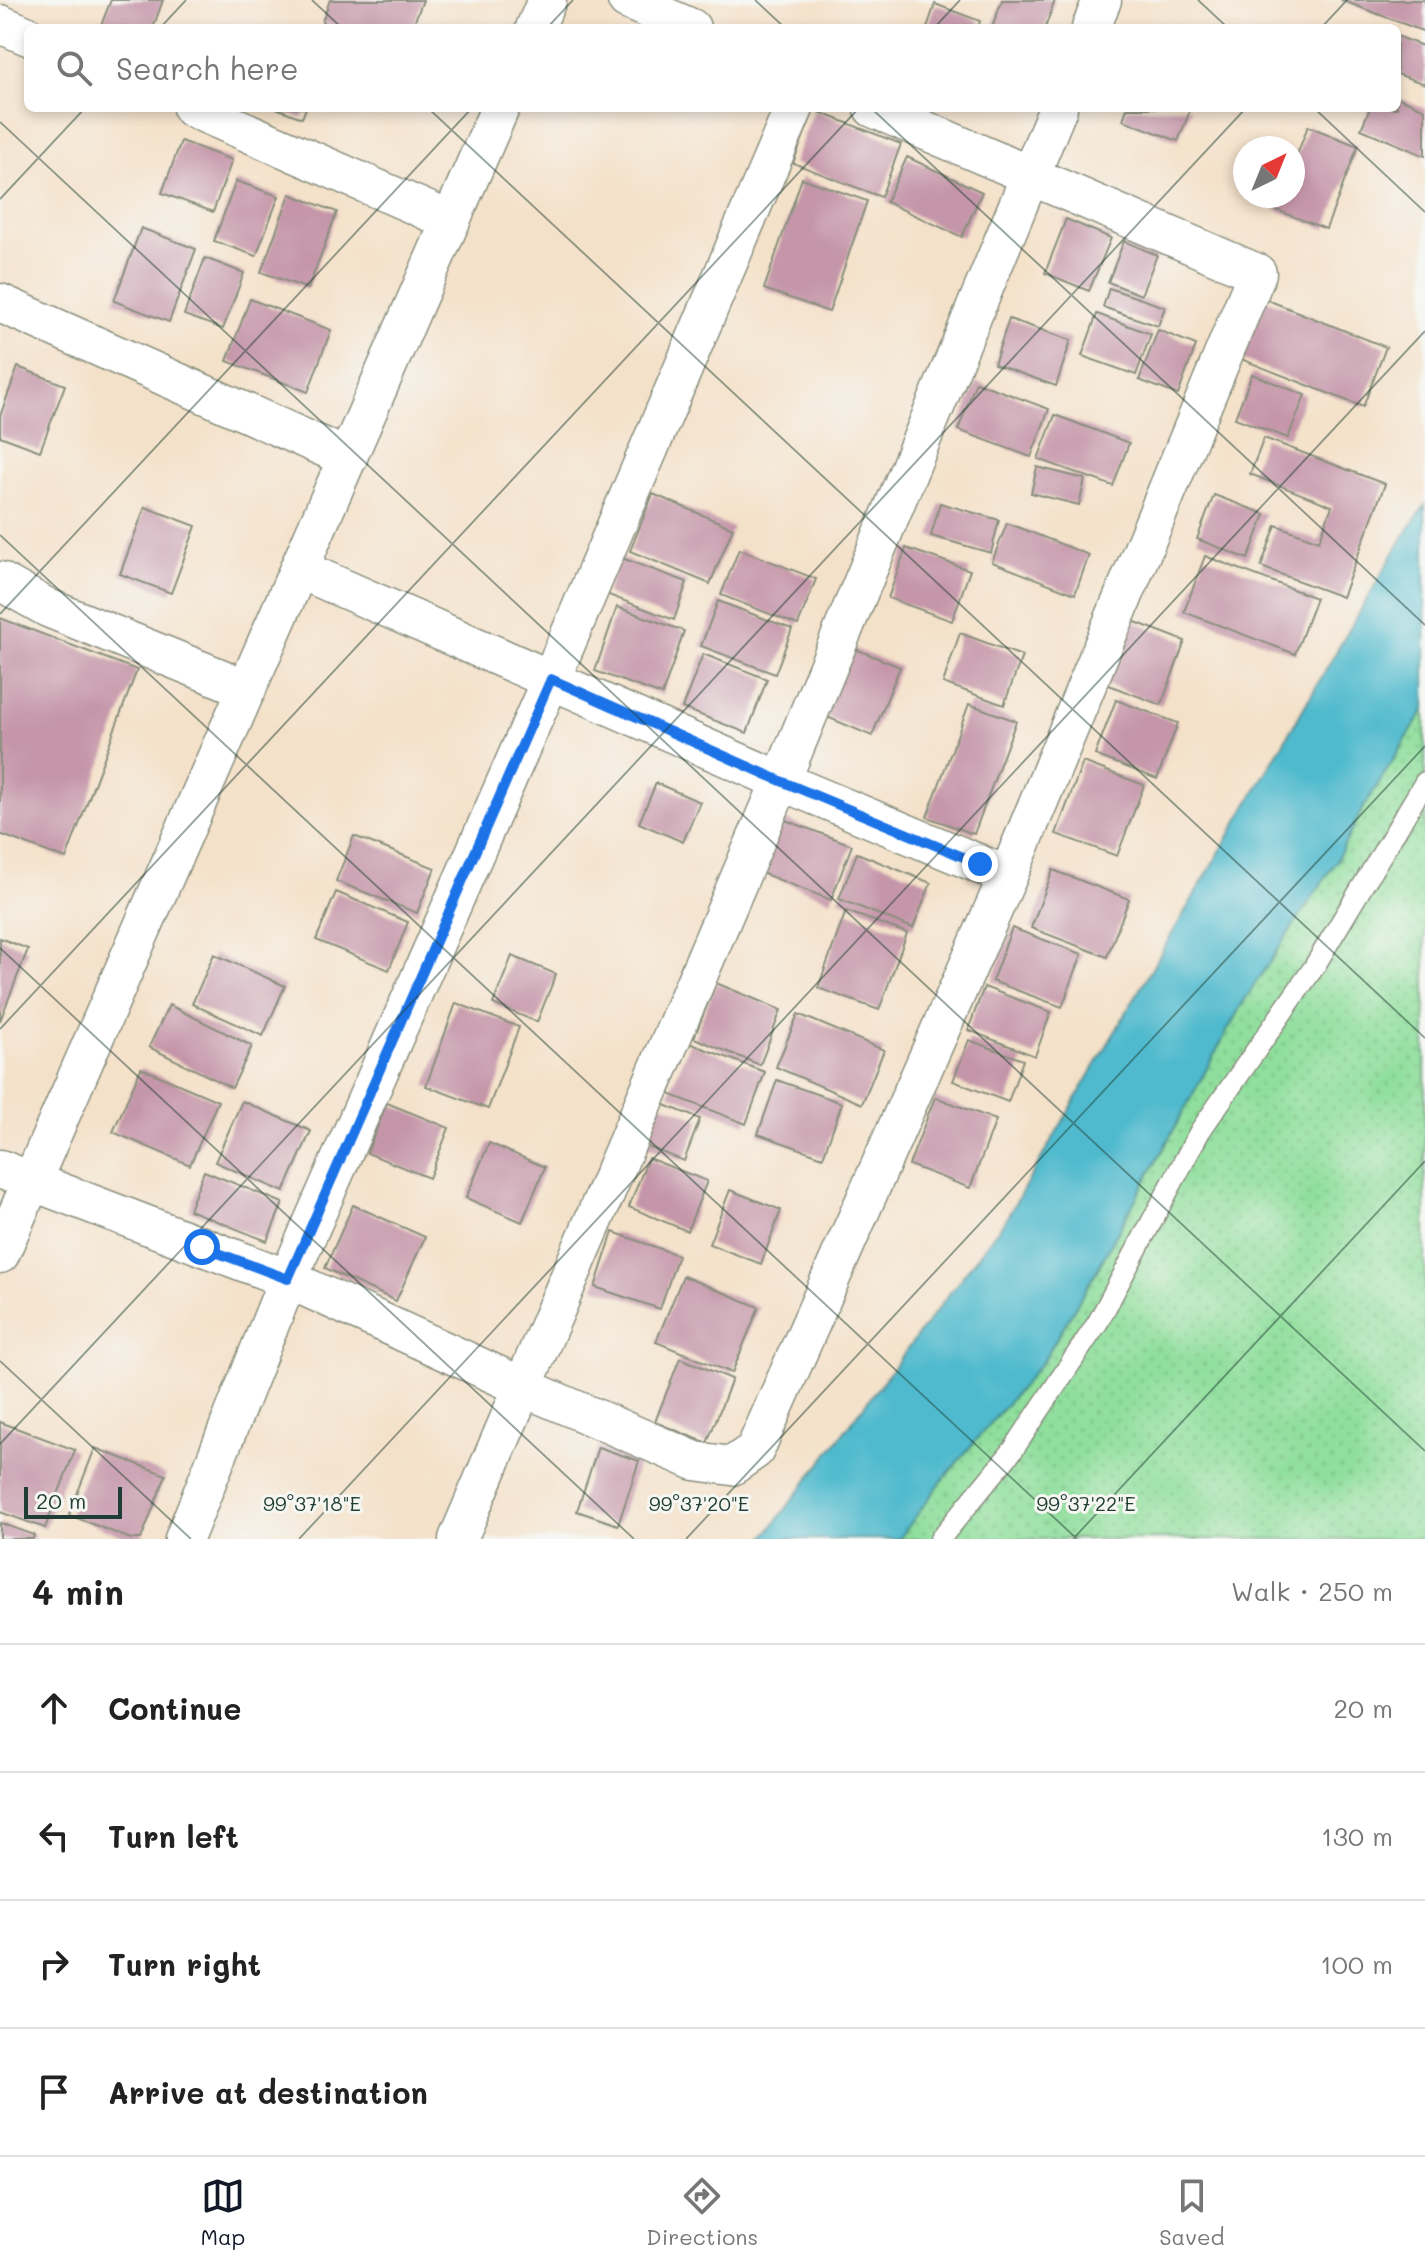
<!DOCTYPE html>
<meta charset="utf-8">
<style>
:root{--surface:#fff;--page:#f2f2f2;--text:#222;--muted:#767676;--line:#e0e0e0;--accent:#111827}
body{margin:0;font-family:Mali,sans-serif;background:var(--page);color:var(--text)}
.compass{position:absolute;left:1233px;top:136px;width:72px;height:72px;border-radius:50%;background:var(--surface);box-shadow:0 4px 12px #0003;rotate:43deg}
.scale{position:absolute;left:24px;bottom:20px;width:98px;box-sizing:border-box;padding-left:8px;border:4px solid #1f3d34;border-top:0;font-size:22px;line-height:28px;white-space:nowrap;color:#1f3d34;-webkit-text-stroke:6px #f6f6f2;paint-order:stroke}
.stop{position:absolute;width:24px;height:24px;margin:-18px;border:6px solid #1a73e8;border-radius:50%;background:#fff}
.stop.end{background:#1a73e8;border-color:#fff;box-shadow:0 2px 8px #0008}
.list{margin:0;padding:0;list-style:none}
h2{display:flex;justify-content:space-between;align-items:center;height:104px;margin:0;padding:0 32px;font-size:34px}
h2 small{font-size:26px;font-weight:400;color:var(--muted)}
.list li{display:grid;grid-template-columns:52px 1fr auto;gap:24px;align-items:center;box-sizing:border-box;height:128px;padding:0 32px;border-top:2px solid var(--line)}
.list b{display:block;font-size:30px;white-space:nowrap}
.list em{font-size:26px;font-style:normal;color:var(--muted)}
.icon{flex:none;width:44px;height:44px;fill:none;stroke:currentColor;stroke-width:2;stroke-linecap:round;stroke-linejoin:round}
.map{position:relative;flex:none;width:1425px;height:1539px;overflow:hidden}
.search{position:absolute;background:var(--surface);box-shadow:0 4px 12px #0003;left:24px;right:24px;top:24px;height:88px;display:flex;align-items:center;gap:20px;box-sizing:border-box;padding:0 28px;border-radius:12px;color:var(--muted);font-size:30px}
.sheet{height:616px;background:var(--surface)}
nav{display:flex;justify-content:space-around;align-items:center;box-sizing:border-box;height:112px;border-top:2px solid var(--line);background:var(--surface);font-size:22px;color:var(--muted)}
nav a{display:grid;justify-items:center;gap:4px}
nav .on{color:var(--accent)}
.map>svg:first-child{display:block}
.grass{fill:url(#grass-dots);stroke:#588e68;stroke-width:2}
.water{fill:#50bacd;stroke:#387c80;stroke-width:2}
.building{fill:#c596a9}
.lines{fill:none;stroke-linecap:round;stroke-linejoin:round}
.service-casing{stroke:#8a8f7e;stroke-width:23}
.minor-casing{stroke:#8a8f7e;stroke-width:41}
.service{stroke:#fff;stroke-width:20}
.minor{stroke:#fff;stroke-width:38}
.route{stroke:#1a73e8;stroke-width:10}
.ticks{fill:none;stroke:#1f3d34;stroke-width:2;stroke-opacity:0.45}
.ticks-label{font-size:20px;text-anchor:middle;fill:#1f3d34;stroke:#f6f6f2;stroke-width:6;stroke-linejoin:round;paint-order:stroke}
</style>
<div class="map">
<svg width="1425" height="1539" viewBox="0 0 1425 1539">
<defs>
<pattern id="grass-dots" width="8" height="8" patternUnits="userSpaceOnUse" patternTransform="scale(2)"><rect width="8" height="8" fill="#90df9d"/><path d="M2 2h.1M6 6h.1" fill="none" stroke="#7cc088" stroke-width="1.8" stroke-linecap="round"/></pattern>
</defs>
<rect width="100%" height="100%" fill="#f6f6f2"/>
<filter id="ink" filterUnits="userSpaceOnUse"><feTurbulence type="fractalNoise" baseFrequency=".0125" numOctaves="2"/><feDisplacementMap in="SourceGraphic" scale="16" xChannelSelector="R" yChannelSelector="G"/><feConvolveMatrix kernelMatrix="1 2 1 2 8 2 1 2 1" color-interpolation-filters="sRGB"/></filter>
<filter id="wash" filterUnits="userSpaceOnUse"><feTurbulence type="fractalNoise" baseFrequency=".006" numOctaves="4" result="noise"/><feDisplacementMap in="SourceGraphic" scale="32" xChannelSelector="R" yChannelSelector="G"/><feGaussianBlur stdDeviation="1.8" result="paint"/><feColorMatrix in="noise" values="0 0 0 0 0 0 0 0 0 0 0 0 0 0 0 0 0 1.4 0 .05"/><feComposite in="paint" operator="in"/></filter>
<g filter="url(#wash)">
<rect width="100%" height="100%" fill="#f4e1c9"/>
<path class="grass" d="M1425 709V1539H899L944 1478 1043 1361 1097 1270 1242 1004 1336 861 1362 810Z"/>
<path class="water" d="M1425 505V709L1362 810 1336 861 1242 1004 1097 1270 1043 1361 944 1478 899 1539H763L1006 1219 1402 539Z"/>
<g id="blocks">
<g class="building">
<path d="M111 0H163L153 28H100Z"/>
<path d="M330 0H423L412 28H338L322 22Z"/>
<path d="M1002 0H1055L1045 28H992Z"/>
<path d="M1341 0H1425V32Z"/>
<path d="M935 4 980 21 978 28H927Z"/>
<path d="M1397 36 1425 47V84L1397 74Z"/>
<path d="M1397 97 1425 109V156L1361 129 1370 108H1397Z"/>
<path d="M276 108H306L302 118Z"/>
<path d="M1127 108H1191L1178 141 1123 120Z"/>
<path d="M814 110 901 144 881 197 793 163Z"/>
<path d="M1308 126 1358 146 1326 229 1276 210 1281 196H1293V165Z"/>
<path d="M181 141 232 160 213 212 162 193Z"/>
<path d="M907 157 982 192 962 237 886 202Z"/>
<path d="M802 178 867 201 829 312 764 289Z"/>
<path d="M236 181 279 196 256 256 214 241Z"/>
<path d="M290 194 337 212 308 289 261 272Z"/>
<path d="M1066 219 1111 238 1089 291 1045 273Z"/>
<path d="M141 228 196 249 169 322 114 301Z"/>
<path d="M1124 241 1157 255 1141 295 1108 282Z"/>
<path d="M205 258 244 273 223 329 184 315Z"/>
<path d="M1109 288 1165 307 1158 326 1103 307Z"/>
<path d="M250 299 331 330 308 392 227 361Z"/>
<path d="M1265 299 1386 347 1363 407 1241 359Z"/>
<path d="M1097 314 1151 334 1136 375 1082 356Z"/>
<path d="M1009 319 1071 340 1056 386 994 364Z"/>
<path d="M1158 330 1196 345 1178 395 1139 380Z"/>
<path d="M18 367 65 385 40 451 0 436V416Z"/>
<path d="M1252 374 1305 395 1288 438 1235 418Z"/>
<path d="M976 382 1049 409 1031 457 958 430Z"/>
<path d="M1055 415 1129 443 1113 486 1038 459Z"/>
<path d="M1264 438 1385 484 1342 597 1261 567 1276 525 1319 541 1332 506 1250 474Z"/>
<path d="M1037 467 1085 479 1079 505 1031 493Z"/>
<path d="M653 494 733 528 710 584 630 551Z"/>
<path d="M1214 495 1265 514 1248 559 1197 539Z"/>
<path d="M940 503 999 520 991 553 931 536Z"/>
<path d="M145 507 196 526 171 593 120 574Z"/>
<path d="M1007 523 1089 555 1075 594 992 562Z"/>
<path d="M906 548 970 570 952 621 888 598Z"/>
<path d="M739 549 816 579 798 625 721 595Z"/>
<path d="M1205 556 1316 598 1295 654 1184 612Z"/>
<path d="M619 557 687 582 674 620 606 594Z"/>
<path d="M718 601 792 629 775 674 701 646Z"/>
<path d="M617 607 684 631 662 695 595 671Z"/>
<path d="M0 618 137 670 66 859 0 834Z"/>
<path d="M1130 620 1185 641 1161 705 1106 684Z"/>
<path d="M960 633 1022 656 1004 705 943 683Z"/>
<path d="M848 646 900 667 872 736 820 714Z"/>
<path d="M703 654 767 679 747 733 682 708Z"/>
<path d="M1116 700 1178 723 1157 779 1095 755Z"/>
<path d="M969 704 1016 721 974 834 927 817Z"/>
<path d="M1083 762 1144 785 1117 856 1056 834Z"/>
<path d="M656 783 700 802 683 842 639 823Z"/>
<path d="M780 818 852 845 831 900 759 872Z"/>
<path d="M354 836 435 868 417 913 336 881Z"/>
<path d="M857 853 931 883 913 928 839 899Z"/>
<path d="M1053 870 1129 899 1107 957 1031 928Z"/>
<path d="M336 892 408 922 389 970 316 940Z"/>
<path d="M846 911 907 933 879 1010 818 988Z"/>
<path d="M1012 928 1082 954 1062 1007 992 981Z"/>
<path d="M0 938 28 949 0 1021Z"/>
<path d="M214 954 285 986 263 1036 192 1004Z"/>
<path d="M512 956 556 974 537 1022 493 1004Z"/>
<path d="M716 983 781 1010 760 1065 694 1038Z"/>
<path d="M984 987 1051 1012 1035 1056 968 1030Z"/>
<path d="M456 1003 519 1027 488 1109 426 1086Z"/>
<path d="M169 1005 252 1046 232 1088 149 1047Z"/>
<path d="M798 1014 884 1050 862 1104 776 1067Z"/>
<path d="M969 1040 1023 1060 1008 1102 953 1081Z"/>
<path d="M689 1043 765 1072 746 1124 669 1094Z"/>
<path d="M141 1068 218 1101 190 1165 113 1132Z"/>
<path d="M777 1080 842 1103 823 1157 758 1134Z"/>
<path d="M935 1097 996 1120 970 1188 909 1165Z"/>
<path d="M242 1101 311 1131 284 1192 215 1162Z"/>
<path d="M387 1103 449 1128 429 1178 367 1153Z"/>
<path d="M660 1103 700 1119 684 1161 643 1145Z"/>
<path d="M489 1143 545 1167 522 1222 466 1198Z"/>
<path d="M648 1158 707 1181 687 1231 629 1207Z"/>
<path d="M204 1171 283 1203 267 1241 189 1210Z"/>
<path d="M730 1190 781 1210 761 1264 709 1244Z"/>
<path d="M353 1205 425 1237 396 1301 325 1268Z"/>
<path d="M613 1232 678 1255 660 1309 595 1287Z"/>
<path d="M683 1276 759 1307 732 1373 656 1342Z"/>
<path d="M680 1358 732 1379 707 1443 655 1422Z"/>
<path d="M0 1422 75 1450 45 1528 0 1512Z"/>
<path d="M598 1447 639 1461 618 1525 577 1511Z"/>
<path d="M95 1448 166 1475 141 1539H131L69 1515Z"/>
<path d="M0 1523 34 1535 33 1539H0Z"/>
</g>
</g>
</g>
<g filter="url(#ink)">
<use href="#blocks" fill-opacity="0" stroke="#8a8f7e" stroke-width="2"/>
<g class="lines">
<defs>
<path id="service" d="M940 1539 1013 1450 1098 1322 1200 1131 1314 967 1425 782"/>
<g id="minor">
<path d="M627 0 691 28"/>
<path d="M0 24 28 36"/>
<path d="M535 28 547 0"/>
<path d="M1091 28 1102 0"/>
<path d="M192 108 451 221"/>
<path d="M0 303 348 458"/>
<path d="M299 569 781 781 1008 876"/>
<path d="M0 581 48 608 247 689"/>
<path d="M0 1169 288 1279 523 1387 695 1461 732 1466 755 1450 1008 876 1257 273 873 108"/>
<path d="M0 1254 500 108"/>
<path d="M184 1539 288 1279 551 679 794 108"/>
<path d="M458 1539 781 781 1058 108"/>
</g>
</defs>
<use href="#service" class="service-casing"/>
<use href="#minor" class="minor-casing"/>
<use href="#service" class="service"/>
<use href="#minor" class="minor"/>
</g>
</g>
<g class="lines" filter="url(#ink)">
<path class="route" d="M202 1247 288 1279 551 679 781 781 980 864"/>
</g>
<path class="ticks" d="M312 0 342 28M755 0 785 28M1198 0 1228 28M160 28 186 0M547 28 573 0M934 28 960 0M1321 28 1347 0M428 108 1425 1038M871 108 1425 625M1314 108 1425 212M0 122 1425 1451M0 199 85 108M0 535 1077 1539M0 614 472 108M0 948 634 1539M0 1029 859 108M0 1361 191 1539M0 1444 1246 108M299 1539 1425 331M686 1539 1425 746M1073 1539 1425 1161"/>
<g class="ticks-label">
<text x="312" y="1511">99°37'18"E</text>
<text x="699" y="1511">99°37'20"E</text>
<text x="1086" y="1511">99°37'22"E</text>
</g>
</svg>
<svg class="compass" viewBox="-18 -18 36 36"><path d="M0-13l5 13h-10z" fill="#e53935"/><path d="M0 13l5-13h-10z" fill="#767676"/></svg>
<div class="scale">20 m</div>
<div class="stop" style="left:202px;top:1247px"></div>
<div class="stop end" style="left:980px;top:864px"></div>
<div class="search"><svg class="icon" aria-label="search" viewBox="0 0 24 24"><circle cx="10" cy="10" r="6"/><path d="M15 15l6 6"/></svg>Search here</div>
</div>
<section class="sheet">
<h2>4 min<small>Walk · 250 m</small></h2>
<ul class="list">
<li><svg class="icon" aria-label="ahead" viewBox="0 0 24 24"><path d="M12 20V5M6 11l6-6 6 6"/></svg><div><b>Continue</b></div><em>20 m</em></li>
<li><svg class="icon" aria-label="left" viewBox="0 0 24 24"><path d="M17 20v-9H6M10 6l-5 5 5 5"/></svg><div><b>Turn left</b></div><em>130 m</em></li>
<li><svg class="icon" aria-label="right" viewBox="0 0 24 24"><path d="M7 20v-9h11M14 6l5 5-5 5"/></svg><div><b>Turn right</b></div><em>100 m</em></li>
<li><svg class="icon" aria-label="arrive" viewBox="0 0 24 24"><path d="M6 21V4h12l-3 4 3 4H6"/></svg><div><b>Arrive at destination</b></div></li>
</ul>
</section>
<nav>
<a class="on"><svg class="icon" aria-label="map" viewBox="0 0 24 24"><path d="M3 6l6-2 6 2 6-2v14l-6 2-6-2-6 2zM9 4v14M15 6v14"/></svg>Map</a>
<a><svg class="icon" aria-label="directions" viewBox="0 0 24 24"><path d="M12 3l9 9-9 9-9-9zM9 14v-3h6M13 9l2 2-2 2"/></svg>Directions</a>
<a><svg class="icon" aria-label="saved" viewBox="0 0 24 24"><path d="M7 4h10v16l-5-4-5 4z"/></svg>Saved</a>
</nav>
